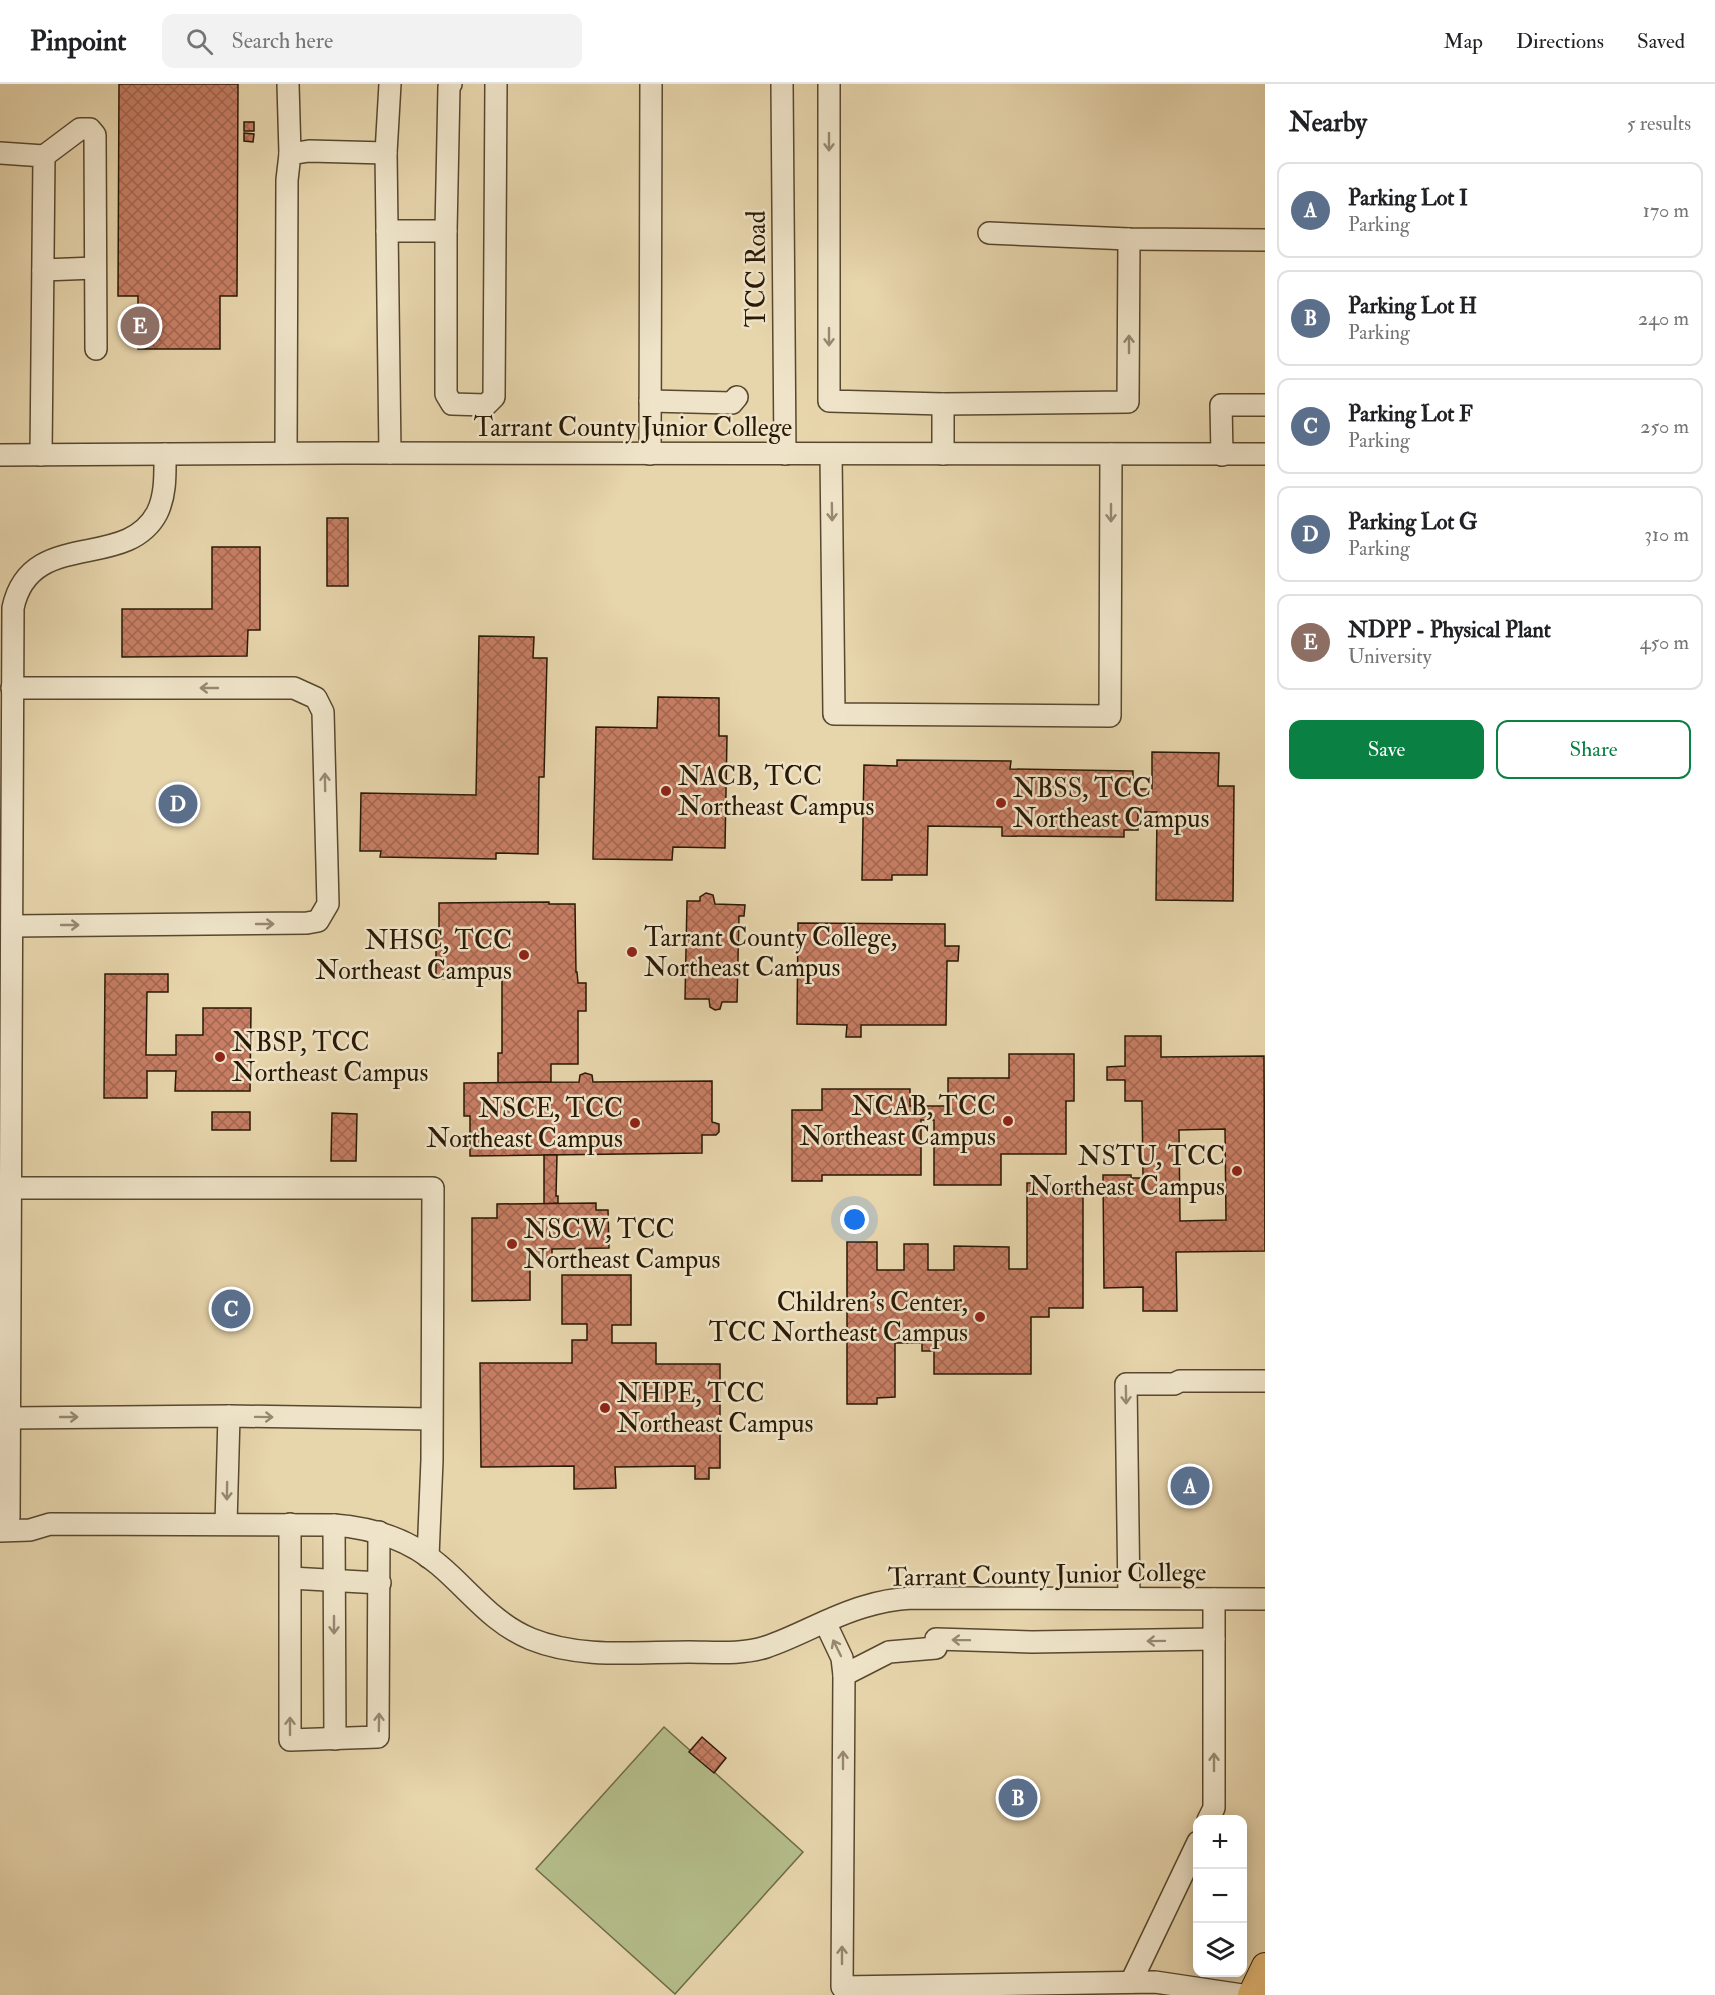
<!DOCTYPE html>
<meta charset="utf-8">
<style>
:root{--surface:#fff;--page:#f2f2f2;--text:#202124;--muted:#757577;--line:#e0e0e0;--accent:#0b8043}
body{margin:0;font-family:"IM FELL Double Pica",serif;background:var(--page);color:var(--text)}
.controls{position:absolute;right:18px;bottom:18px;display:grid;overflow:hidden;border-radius:12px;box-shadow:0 3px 15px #0003}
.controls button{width:54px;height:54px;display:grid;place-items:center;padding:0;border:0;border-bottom:2px solid var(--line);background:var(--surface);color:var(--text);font:30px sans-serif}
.you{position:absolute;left:855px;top:1136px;width:21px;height:21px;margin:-15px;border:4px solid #fff;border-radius:50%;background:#1a73e8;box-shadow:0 0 0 9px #1a73e833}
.badge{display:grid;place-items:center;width:39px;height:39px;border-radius:50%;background:var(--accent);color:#fff;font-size:20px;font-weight:700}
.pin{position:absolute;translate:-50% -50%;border:3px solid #fff;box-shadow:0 2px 6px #0006}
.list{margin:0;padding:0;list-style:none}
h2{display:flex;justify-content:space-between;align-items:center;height:78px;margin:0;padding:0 24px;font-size:26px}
h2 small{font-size:20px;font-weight:400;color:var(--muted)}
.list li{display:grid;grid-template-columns:39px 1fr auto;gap:18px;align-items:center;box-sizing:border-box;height:96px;margin:0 12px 12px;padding:0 12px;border:2px solid var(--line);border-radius:12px}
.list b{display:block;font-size:22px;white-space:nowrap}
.list p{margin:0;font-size:20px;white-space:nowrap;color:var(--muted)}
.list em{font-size:20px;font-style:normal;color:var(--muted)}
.actions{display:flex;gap:12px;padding:18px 24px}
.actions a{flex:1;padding:14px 0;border:2px solid var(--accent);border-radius:12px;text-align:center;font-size:21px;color:var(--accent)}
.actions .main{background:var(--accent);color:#fff}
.icon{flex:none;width:33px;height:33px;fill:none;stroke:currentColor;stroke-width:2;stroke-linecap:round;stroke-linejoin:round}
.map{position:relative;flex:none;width:1265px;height:1911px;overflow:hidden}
header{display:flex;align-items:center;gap:36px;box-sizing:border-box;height:84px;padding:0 30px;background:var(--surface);border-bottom:2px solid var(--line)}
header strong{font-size:28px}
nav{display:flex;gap:33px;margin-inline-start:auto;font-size:21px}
.search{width:420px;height:54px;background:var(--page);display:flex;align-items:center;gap:15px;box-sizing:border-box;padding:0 21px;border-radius:12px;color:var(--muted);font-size:22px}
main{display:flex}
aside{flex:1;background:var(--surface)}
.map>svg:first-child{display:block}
.pitch{fill:#b4bd8a;stroke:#6e6b48;stroke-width:1.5}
.building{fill:url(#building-cross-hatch);stroke:#291905;stroke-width:1.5;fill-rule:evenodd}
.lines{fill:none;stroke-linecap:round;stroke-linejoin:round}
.minor-casing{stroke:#58482f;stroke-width:24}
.major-casing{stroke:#291905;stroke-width:28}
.minor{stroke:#efe4c9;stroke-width:21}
.major{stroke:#e4ba76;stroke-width:26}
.oneway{stroke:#968971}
.poi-dot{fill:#8f2418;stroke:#efe4c9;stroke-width:2}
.labels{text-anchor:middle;stroke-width:5;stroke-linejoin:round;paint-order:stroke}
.street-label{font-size:26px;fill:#291905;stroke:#efe4c9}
.poi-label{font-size:26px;fill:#291905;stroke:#efe4c9;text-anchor:start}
</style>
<header>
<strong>Pinpoint</strong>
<div class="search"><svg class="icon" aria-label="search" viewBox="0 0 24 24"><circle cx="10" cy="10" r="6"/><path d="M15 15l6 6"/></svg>Search here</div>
<nav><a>Map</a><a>Directions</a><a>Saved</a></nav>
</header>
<main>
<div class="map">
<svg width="1265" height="1911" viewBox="0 0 1265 1911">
<defs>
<pattern id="building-cross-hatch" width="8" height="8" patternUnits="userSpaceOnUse" patternTransform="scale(1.5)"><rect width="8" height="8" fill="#c77e64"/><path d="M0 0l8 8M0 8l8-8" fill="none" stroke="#a26650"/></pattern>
</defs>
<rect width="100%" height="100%" fill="#e7d5ac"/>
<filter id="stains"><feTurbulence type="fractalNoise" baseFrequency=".00333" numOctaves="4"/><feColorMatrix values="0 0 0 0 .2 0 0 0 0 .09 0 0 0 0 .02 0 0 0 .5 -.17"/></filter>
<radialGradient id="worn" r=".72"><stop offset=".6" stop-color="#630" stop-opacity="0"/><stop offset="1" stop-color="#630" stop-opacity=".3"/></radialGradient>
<path class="pitch" d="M664 1643 803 1768 675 1910 536 1785Z"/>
<g class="building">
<path d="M119 0H238L237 212H220V265H138V212H118Z"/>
<rect x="244" y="38" width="10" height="9"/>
<path d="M244 49 254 50 253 58 244 57Z"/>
<rect x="327" y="434" width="21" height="68"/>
<path d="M212 463H260V546H248L247 572 122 573V525H212Z"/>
<path d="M479 552 534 553 533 574H547L544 693H539L538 770 496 769V775L380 773 381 767H360L361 709 476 711Z"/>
<path d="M658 613 719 614V652H727L725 764 673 763 672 776 593 775 596 643 657 644Z"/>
<path d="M1152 668 1219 669 1218 702H1234L1233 817 1156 816 1157 728H1138V746H1124V753L1002 752V743L928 742 927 791H892V796H862L864 681 897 682V676L1011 677 1010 685 1133 687V705H1152Z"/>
<path d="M706 809 713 811 715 820 745 821 744 832H739L737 918H722L720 925 715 926 710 923 709 915H685L687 817H700V813Z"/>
<path d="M549 818V820H575L576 888H577L578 899H586V927H578V980H551V998L498 999V969H502V895H436V848H439V819Z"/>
<path d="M798 839 945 840V862H959L958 877H947L946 941H861V953H846L847 941 797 940Z"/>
<path d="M105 890H168V908H147L146 971H176V951H203V924H251L250 1007H175L176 987H147V1014H104Z"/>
<path d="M1125 952H1161V973L1264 972 1265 1167 1176 1168 1177 1227H1143V1203L1104 1204 1103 1091H1131V1094H1143L1142 1017H1125V996H1107V983L1125 982ZM1225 1045 1226 1136 1180 1137 1179 1046Z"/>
<path d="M1009 970H1074V1017H1066V1070H1001V1101H934V1036H921V1091H822V1097H792V1026H822V1005H910V1022H948V994H1009Z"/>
<path d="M585 989 592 991 593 998 712 997V1038L719 1040V1048L716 1051H702V1069L470 1072V1032H464V999L579 998 580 991Z"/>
<rect x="212" y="1028" width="38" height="18"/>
<path d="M332 1029 357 1030 356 1077H331Z"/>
<path d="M544 1071H557L556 1112H558V1119L544 1120Z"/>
<path d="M1027 1099H1050V1105H1083V1224H1049V1233H1031V1290H934V1267H922V1259H895V1313L877 1314V1320H847V1158H877V1186H904V1160H928V1186H954V1162L1009 1163V1185H1027Z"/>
<path d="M596 1119V1126H608L609 1164 552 1165V1174L530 1175V1216L472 1217V1134H497V1120Z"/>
<path d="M562 1191H631V1241H612V1259H656V1280H720V1384H709V1395H695V1382L615 1383 616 1404 574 1405V1382L481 1383 480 1279H572V1256H587V1240H562Z"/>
<path d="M702 1653 726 1674 714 1689 689 1668Z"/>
</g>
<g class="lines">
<defs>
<g id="minor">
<path d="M288 0 290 70"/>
<path d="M782 0 785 370"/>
<path d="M829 0V317L943 320 1128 318 1129 155"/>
<path d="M0 69 44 72 41 371"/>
<path d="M44 72 80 45H90L95 51 96 265"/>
<path d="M387 147H446V310L452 320 486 321 494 313 496 0"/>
<path d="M446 147 449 3 451 0"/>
<path d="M989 149 1129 155 1265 156"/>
<path d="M43 186 95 184"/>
<path d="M650 317 732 319 737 313"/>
<path d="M286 369 287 96 290 70 309 67 386 69"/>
<path d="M390 369 386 69 390 0"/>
<path d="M650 370 651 0"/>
<path d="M831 370 834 630 1110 632 1111 370"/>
<path d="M943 370V320"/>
<path d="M0 371 343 369 1265 370"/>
<path d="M1222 371 1221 321H1265"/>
<path d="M12 842 307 839 318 837 328 820 323 628 316 614 294 604H12"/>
<path d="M11 1104H433L432 1376 428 1473"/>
<path d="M11 1334 229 1332 431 1335"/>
<path d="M9 1434 13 524C30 443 126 488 157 429 166 411 165 390 165 370"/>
<path d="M226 1440 229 1332"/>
<path d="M290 1440V1656L378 1653 379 1448"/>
<path d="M334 1441 335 1655"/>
<path d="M0 1447 30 1446 50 1440 334 1441C373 1444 409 1455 439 1481 470 1507 492 1539 531 1555 580 1575 637 1568 689 1568 713 1568 742 1571 766 1563 799 1552 829 1533 863 1523 879 1518 895 1515 912 1514L1265 1515"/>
<path d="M291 1494 380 1499"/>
<path d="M1129 1514 1126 1300H1174L1180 1297H1265"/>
<path d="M825 1538 842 1574 844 1591 842 1903 1155 1898 1242 1911"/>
<path d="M936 1555 1032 1558 1214 1555"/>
<path d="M844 1591 889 1568 936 1564"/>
<path d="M1208 1736 1214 1724V1515"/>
<path d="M1131 1898 1198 1758"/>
</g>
<path id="major" d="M1251 1911 1265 1882"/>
</defs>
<use href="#minor" class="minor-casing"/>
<use href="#major" class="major-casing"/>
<use href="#minor" class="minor"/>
<use href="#major" class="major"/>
</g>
<defs><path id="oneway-shaft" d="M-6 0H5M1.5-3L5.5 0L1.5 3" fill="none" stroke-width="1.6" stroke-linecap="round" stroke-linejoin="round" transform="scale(1.5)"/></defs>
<g class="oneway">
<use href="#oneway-shaft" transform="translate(829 58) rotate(90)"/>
<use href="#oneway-shaft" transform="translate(829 253) rotate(90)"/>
<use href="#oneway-shaft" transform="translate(1129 260) rotate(-90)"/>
<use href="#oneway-shaft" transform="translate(832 428) rotate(89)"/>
<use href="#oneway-shaft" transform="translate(1111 429) rotate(90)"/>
<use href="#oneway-shaft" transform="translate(209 604) rotate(180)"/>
<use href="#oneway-shaft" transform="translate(325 698) rotate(-91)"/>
<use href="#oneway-shaft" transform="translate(265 840)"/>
<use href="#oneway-shaft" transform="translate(70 841)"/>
<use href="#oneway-shaft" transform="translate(1126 1311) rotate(89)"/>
<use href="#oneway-shaft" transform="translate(69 1333)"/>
<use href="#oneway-shaft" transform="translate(264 1333) rotate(1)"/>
<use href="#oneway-shaft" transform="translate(227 1407) rotate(91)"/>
<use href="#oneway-shaft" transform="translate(334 1541) rotate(90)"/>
<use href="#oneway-shaft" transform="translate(961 1556) rotate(-179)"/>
<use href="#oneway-shaft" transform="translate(1156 1557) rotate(179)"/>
<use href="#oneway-shaft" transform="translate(837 1564) rotate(-116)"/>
<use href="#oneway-shaft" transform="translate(379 1638) rotate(-89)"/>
<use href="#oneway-shaft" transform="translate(290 1642) rotate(-90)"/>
<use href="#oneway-shaft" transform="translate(843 1676) rotate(-90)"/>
<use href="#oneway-shaft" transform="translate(1214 1678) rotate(-90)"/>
<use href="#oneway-shaft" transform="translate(842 1871) rotate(-90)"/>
</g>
<g class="poi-dot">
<circle cx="666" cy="707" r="6"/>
<circle cx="1001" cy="719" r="6"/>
<circle cx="632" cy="868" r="6"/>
<circle cx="524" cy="871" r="6"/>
<circle cx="220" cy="973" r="6"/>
<circle cx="1008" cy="1037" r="6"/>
<circle cx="635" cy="1039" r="6"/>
<circle cx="1237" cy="1087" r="6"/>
<circle cx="512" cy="1160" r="6"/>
<circle cx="980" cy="1233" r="6"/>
<circle cx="605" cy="1324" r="6"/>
</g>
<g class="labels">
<g class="street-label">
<text transform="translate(756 185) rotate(-90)" y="9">TCC Road</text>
<text x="633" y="352">Tarrant County Junior College</text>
<text transform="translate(1047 1490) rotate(-1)" y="9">Tarrant County Junior College</text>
</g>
<g class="poi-label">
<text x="678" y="701">NACB, TCC<tspan x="678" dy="30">Northeast Campus</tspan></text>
<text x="1013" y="713">NBSS, TCC<tspan x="1013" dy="30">Northeast Campus</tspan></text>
<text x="644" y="862">Tarrant County College,<tspan x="644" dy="30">Northeast Campus</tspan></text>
<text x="512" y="865" text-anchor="end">NHSC, TCC<tspan x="512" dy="30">Northeast Campus</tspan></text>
<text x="232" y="967">NBSP, TCC<tspan x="232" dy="30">Northeast Campus</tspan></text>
<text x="996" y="1031" text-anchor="end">NCAB, TCC<tspan x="996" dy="30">Northeast Campus</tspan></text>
<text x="623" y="1033" text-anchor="end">NSCE, TCC<tspan x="623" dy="30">Northeast Campus</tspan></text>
<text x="1225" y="1081" text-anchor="end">NSTU, TCC<tspan x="1225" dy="30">Northeast Campus</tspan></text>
<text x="524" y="1154">NSCW, TCC<tspan x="524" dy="30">Northeast Campus</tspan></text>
<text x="968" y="1227" text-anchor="end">Children's Center,<tspan x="968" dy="30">TCC Northeast Campus</tspan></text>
<text x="617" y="1318">NHPE, TCC<tspan x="617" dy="30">Northeast Campus</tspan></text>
</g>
</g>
<rect width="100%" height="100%" filter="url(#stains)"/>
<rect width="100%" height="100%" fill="url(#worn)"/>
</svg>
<div class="controls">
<button>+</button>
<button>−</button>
<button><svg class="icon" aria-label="layers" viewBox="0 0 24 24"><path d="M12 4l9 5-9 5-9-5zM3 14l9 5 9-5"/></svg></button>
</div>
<div class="you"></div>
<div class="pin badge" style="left:1190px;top:1402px;background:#5c6f8a">A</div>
<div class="pin badge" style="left:1018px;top:1714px;background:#5c6f8a">B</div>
<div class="pin badge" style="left:231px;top:1225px;background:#5c6f8a">C</div>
<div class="pin badge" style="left:178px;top:720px;background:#5c6f8a">D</div>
<div class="pin badge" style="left:140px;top:242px;background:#8d6e63">E</div>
</div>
<aside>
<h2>Nearby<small>5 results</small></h2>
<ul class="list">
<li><span class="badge" style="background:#5c6f8a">A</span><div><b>Parking Lot I</b><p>Parking</p></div><em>170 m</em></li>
<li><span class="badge" style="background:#5c6f8a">B</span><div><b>Parking Lot H</b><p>Parking</p></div><em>240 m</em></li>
<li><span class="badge" style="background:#5c6f8a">C</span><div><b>Parking Lot F</b><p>Parking</p></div><em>250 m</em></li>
<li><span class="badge" style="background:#5c6f8a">D</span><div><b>Parking Lot G</b><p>Parking</p></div><em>310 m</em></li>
<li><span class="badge" style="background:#8d6e63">E</span><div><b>NDPP - Physical Plant</b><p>University</p></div><em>450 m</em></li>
</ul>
<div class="actions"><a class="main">Save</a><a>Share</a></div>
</aside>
</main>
